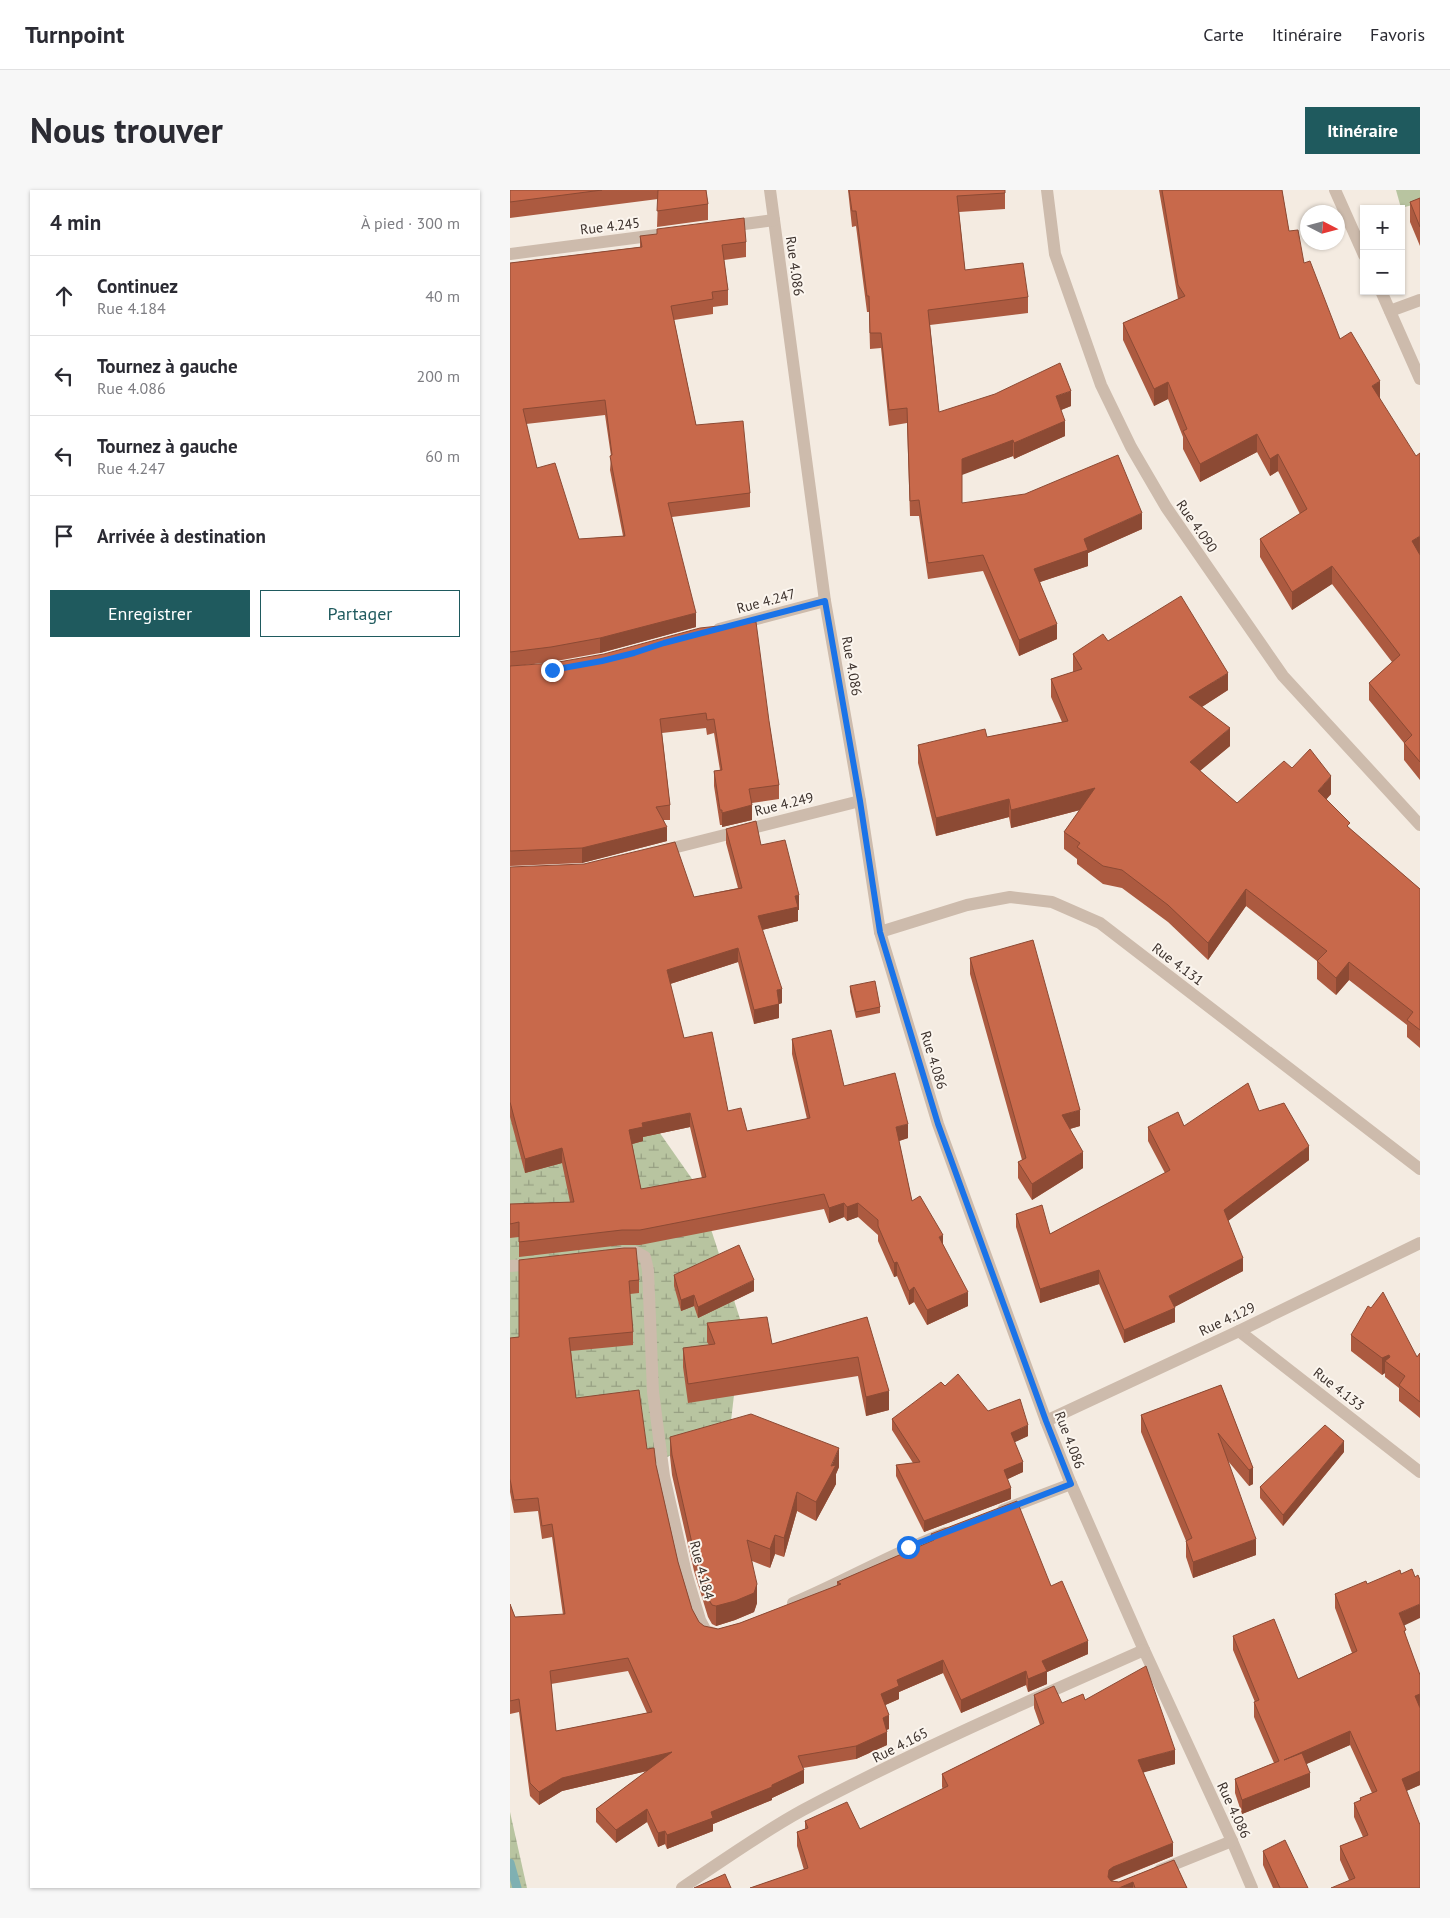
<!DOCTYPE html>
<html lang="fr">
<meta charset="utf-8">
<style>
:root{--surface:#fff;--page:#f7f7f7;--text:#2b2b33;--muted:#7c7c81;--line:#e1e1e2;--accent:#1f5a5e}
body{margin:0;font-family:"PT Sans",sans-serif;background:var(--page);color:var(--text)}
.controls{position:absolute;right:15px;top:15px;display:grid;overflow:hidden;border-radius:0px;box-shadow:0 1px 4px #0004}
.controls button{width:45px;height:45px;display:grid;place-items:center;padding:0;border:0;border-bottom:1px solid var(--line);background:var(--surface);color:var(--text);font:25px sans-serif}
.compass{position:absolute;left:790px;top:15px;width:45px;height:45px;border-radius:50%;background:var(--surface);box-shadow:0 1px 4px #0004;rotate:96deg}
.stop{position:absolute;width:15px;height:15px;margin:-11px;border:4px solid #1a73e8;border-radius:50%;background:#fff}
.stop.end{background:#1a73e8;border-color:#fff;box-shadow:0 1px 5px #0008}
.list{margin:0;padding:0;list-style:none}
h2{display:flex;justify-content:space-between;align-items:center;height:65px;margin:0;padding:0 20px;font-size:21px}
h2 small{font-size:16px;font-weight:400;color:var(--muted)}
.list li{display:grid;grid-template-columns:32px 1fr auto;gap:15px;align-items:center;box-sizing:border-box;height:80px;padding:0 20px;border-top:1px solid var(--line)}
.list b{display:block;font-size:19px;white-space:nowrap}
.list p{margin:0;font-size:16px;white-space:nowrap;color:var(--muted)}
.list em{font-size:16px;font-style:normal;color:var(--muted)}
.actions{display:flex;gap:10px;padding:15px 20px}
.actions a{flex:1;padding:11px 0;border:1px solid var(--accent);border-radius:0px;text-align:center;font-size:18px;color:var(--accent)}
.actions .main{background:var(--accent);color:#fff}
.icon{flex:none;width:28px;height:28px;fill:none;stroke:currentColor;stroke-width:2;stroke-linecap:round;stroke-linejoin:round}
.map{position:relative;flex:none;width:910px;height:1698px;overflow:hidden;border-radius:0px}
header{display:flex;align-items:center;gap:30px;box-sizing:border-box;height:70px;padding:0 25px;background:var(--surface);border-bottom:1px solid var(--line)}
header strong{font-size:24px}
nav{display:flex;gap:28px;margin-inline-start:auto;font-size:18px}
.intro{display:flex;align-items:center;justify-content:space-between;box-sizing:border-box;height:120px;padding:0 30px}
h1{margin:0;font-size:35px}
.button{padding:12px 22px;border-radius:0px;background:var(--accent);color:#fff;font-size:18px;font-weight:700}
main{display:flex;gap:30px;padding:0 30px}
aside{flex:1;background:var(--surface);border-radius:0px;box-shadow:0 1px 4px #0004}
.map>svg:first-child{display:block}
.wetland{fill:url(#wetland-marsh)}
.pitch{fill:#b8c4a0}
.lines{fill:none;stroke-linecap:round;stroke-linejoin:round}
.stream{stroke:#7fb0b2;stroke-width:9}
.minor{stroke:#cdbbac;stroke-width:12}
.wall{fill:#ac5a40;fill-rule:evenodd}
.shaded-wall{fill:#8c4a34}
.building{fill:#c8694b;stroke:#8c4a34;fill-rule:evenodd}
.route{stroke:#1a73e8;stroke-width:6}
.labels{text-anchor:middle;stroke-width:4;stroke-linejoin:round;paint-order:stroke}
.street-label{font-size:14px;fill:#3b302b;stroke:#fbf5ee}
</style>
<header>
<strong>Turnpoint</strong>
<nav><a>Carte</a><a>Itinéraire</a><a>Favoris</a></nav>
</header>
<div class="intro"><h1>Nous trouver</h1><a class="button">Itinéraire</a></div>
<main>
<aside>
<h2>4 min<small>À pied · 300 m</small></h2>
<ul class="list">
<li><svg class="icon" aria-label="ahead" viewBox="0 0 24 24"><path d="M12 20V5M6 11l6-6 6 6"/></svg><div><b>Continuez</b><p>Rue 4.184</p></div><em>40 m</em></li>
<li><svg class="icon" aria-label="left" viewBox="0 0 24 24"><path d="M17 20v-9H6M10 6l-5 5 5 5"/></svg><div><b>Tournez à gauche</b><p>Rue 4.086</p></div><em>200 m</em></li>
<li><svg class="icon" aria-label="left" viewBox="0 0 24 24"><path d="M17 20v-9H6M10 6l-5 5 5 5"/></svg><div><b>Tournez à gauche</b><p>Rue 4.247</p></div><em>60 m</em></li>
<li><svg class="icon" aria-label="arrive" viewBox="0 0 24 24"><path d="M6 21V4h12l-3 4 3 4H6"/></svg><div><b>Arrivée à destination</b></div></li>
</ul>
<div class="actions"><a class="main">Enregistrer</a><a>Partager</a></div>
</aside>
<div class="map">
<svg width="910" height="1698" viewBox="0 0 910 1698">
<defs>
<pattern id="wetland-marsh" width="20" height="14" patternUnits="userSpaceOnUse" patternTransform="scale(1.25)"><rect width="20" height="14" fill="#b8c4a0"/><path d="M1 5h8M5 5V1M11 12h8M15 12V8" fill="none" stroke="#97a083"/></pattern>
</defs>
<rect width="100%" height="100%" fill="#f4ebe1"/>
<g class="wetland">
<path d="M0 783 84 849 187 996 232 1135 221 1231 124 1286 0 1281Z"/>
<path d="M0 1622 17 1698H0Z"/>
</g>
<path class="pitch" d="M886 0H910V13L891 18Z"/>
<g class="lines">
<path class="stream" d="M0 1673 7 1698"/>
<g class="minor">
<path d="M260 0 315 411 350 611 370 742 428 934 536 1231 561 1294 634 1460 722 1651 742 1698"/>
<path d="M537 0 545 64 591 195 621 257 656 317 773 486 910 635"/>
<path d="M825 0 854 65"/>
<path d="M219 36 264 30"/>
<path d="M0 64 147 45"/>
<path d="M871 101 910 189"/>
<path d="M880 121 910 110"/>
<path d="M209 439 315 411"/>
<path d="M151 661 350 611"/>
<path d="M370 742 457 715 500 707 542 712 590 733 910 979"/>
<path d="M109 1063 126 1062 135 1067 138 1080 143 1202 154 1286 176 1383 190 1430 196 1441 205 1444"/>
<path d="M0 1076 25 1074"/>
<path d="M729 1141 910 1282"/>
<path d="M536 1231 729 1141 910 1053"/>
<path d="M493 1320 561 1294"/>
<path d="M283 1413C335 1391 383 1363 435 1343"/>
<path d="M650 1680 722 1651"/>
<path d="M172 1698C212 1671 251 1643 293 1620 404 1561 519 1511 634 1460"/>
</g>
</g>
<g class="wall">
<path d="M0 0H196L198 14V30L147 37 148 9 0 28Z"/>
<path d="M338 0H495V19L449 22 455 80 518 107V123L420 135 429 222 561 216 551 220 555 246 504 269 503 266 452 284V313L632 339 578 363V376L530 392 547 449 509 466 473 381 418 389 409 326H400L397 233 379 236 371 158 360 159 359 122H357L346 36 342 37Z"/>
<path d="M649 0H772L779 41 830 149 870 209 910 364V590L894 570V553L859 510V493L882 472 822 394 782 420 750 367V349L790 324 768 281 760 286 747 262 690 292 673 259V247L658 209 644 216 613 150V133L668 109Z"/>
<path d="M910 8V56L900 32V12Z"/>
<path d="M130 46 236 52V67L214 70 218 100V115L203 117V124L164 130 186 235 240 303V317L162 327 186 437 90 463 41 472 7 476 259 531 269 595V609L242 613V630L212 637V635H210L204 596V581L210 580 204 543 197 545 196 538 152 543 160 615V630H154L157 651 72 673 0 676V73L130 57ZM95 225 101 266 100 280 113 346 69 349 27 278 16 234Z"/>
<path d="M598 451 718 500 692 517 720 556 690 581 727 613 782 578 821 604 816 609 840 639 910 699V858L897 847V835L839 790 826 805 807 789V771L736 716 698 770 658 732 612 698 593 694 567 674V669L554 659V642L570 620 501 638 499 627 426 646 408 573V555L477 547 552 532 541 507V489L563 482V464Z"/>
<path d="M216 639 251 655 289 720H288V731L252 740 272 813 269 814V828L244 834 228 772 160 794 174 848 218 921 237 941 297 929 282 864V849L334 896 398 948 389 951 402 1011 433 1055 458 1116 417 1135 404 1112 399 1115 387 1086 384 1087 368 1051V1045L348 1027 337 1031 334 1027 319 1033 314 1019 130 1055H112L9 1067V1047L0 1048V1014L60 1012 52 973 15 983 0 927V677L184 707 228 698 216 653ZM180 937 192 988 131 999 122 954 133 951V947Z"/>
<path d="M460 768 570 936 560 939 573 978 522 1010 508 988V972L512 970 460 784Z"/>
<path d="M340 796 370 817V823L346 828 340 802Z"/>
<path d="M749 921 799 970 718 1031 733 1081 664 1117 665 1132 614 1153 589 1094 530 1113 506 1037V1024L540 1044 655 983 638 951V937L674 936Z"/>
<path d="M9 1070 129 1090V1103L120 1104 123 1142V1155L61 1161 66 1208 137 1259 146 1275 168 1372 182 1419 189 1432 194 1436 208 1439 230 1433 327 1396V1392L421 1352V1344L541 1396 578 1464 537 1482V1494L518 1502 516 1495 451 1523 433 1483 389 1502V1509L375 1515 379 1539 376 1540 377 1555 346 1569 293 1578 294 1593 262 1608V1610L203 1634V1641L157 1659 155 1654 148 1657 137 1632 106 1653 86 1632V1619L137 1581 52 1601 29 1615 20 1606 9 1522 0 1524V1414L5 1427 53 1425 42 1347 32 1349 28 1321 4 1323 0 1302V1148L9 1147ZM118 1481 137 1523 46 1541 41 1494Z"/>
<path d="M164 1085 244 1101 188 1128 184 1116 171 1121 164 1096Z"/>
<path d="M357 1127 379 1220 356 1226 348 1186 178 1213 173 1177V1158L199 1155 197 1152V1133L262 1154Z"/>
<path d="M841 1145 907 1167 910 1163V1228L889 1211V1198L875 1187V1183L872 1185 841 1161Z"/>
<path d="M711 1195 743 1278V1294L739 1296 718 1271 746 1365 683 1388 676 1367V1351L631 1242V1225Z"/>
<path d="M435 1196 518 1246 504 1252 513 1282 497 1289 501 1309 414 1342 386 1286V1275L403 1273 382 1240V1229Z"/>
<path d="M160 1247 329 1277 326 1284V1294L306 1331 287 1321 274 1367 265 1364 260 1378 242 1371 247 1413 244 1422 225 1430 206 1436 202 1434 198 1427 184 1381 162 1285 160 1266Z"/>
<path d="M834 1262 773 1336 750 1308V1297Z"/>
<path d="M857 1394 894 1435 896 1448 910 1485V1595L896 1601 910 1698 839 1690 830 1670V1656L853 1647 844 1627V1613L850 1611V1608L862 1603 840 1555 796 1574 800 1597 732 1624 725 1603V1589L764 1573 744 1527V1512H745L723 1460V1446L788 1489 842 1463 825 1418V1404Z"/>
<path d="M524 1505 552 1513 575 1510 665 1574 633 1582 663 1666 602 1691 609 1692 664 1670 677 1698H240L294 1680 287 1656V1642L295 1639V1631L350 1639 433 1599 432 1597V1584L530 1535 524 1518Z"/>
<path d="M753 1661 798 1698H763L753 1675Z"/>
</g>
<g class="shaded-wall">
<path d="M870 191V209L862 214V196Z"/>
<path d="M658 192V209L644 216V199Z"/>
<path d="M561 201V216L546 222V206Z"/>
<path d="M555 231V246L504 269V253Z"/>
<path d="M747 244V262L690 292V274Z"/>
<path d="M503 250V266L452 285V269Z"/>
<path d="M768 264V281L760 286V269Z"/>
<path d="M632 323V339L578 363V376L524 394V379L574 349Z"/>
<path d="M910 346V364L902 368V351Z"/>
<path d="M822 376V394L782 420V402Z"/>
<path d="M186 423V437L90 463V448Z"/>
<path d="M547 434V449L509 466V450Z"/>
<path d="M718 483V500L679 525V507Z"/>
<path d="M720 538V556L680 589V572Z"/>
<path d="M821 586V604L808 619V601Z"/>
<path d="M585 598V616L501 638V620Z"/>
<path d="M499 609V627L426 646V628Z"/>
<path d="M242 615V630L212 637V623Z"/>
<path d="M157 637V651L72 673V658Z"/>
<path d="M736 699V716L698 770V753Z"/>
<path d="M289 705V720H288V731L248 741V726L285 706Z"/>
<path d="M228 758V772L157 795V780Z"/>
<path d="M839 772V790L826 805V788Z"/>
<path d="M272 799V813L269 814V828L244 834V820L267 800Z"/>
<path d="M570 920V936L552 941V925Z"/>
<path d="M180 923V937L133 947V951L119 955V940L132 933Z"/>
<path d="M398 934V948L386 952V937Z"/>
<path d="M799 956V970L714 1034V1020Z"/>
<path d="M52 958V973L15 983V969Z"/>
<path d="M573 962V978L522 1010V994Z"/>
<path d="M334 1013V1027L319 1033V1018Z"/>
<path d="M348 1013V1027L337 1031V1017Z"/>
<path d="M433 1045V1059L429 1047Z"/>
<path d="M733 1068V1081L659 1120V1106Z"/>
<path d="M387 1072V1086L384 1087V1073Z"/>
<path d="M589 1080V1094L530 1113V1099Z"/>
<path d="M244 1090V1101L188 1128V1117Z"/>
<path d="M404 1097V1112L399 1115V1101Z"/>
<path d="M458 1102V1116L417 1135V1120Z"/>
<path d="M184 1105V1116L171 1121V1110Z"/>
<path d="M665 1118V1132L614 1153V1140Z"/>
<path d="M879 1165V1174L875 1171V1183L872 1185V1168Z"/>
<path d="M379 1201V1220L356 1226V1207Z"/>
<path d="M518 1235V1246L501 1254V1243Z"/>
<path d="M834 1251V1262L773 1336V1325Z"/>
<path d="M329 1258V1277L326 1284V1294L306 1331V1312Z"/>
<path d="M513 1272V1282L494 1291V1280Z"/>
<path d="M743 1278V1294L739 1296V1280Z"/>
<path d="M501 1298V1309L414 1342V1331Z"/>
<path d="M287 1302V1321L274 1367V1348Z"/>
<path d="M265 1345V1364L260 1378V1359Z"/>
<path d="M746 1349V1365L683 1388V1372Z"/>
<path d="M247 1394V1413L244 1422 225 1430 206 1436V1416Z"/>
<path d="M910 1414V1428L889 1438V1423Z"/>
<path d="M578 1451V1464L537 1482V1494L518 1502V1489L532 1471Z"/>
<path d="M433 1470V1483L389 1502V1509L371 1517V1504L387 1490Z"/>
<path d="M516 1481V1495L451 1523V1510Z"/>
<path d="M910 1504V1518L905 1506Z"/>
<path d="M379 1525V1539L373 1541V1528Z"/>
<path d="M840 1541V1555L774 1584V1570Z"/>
<path d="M377 1542V1555L346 1569V1556Z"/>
<path d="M665 1560V1574L628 1584V1570Z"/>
<path d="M162 1562V1575L52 1601 29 1615V1602L52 1588Z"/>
<path d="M294 1580V1593L262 1608V1610L203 1634V1641L157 1659V1645L201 1622Z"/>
<path d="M910 1581V1595L892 1603V1589Z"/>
<path d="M800 1583V1597L732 1624V1610Z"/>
<path d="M137 1619V1632L106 1653V1640Z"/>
<path d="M155 1641V1654L148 1657V1643Z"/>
<path d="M663 1653V1666L603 1690 599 1693 598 1687 599 1680 603 1677Z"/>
<path d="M623 1692V1698H609Z"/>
</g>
<g class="building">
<path d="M0 0H92L0 12Z"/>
<path d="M148 0H196L198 14 147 21Z"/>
<path d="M339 0H495V3L447 6 455 80 513 73 518 107 418 120 429 222 485 204 550 173 561 201 546 206 555 231 504 253 503 250 452 269V313L515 304 608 265 632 323 574 349 578 360 524 379 547 434 509 450 473 365 418 373 409 310 400 311 397 218 379 220 371 143H360L359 106H357L346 21H342Z"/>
<path d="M652 0H772L779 41 788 40 794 73 800 71 830 149 841 142 870 191 862 196 906 266 910 263V346L902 351 910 365V572L894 553 902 545 859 493 890 465 822 376 782 402 750 349 797 319 768 264 760 269 747 244 690 274 673 241 677 239 658 192 644 199 613 133 675 106 668 95Z"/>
<path d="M910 8V37L900 12Z"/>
<path d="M234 28 236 52 212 55 218 100 202 102 203 109 161 116 186 235 233 231 240 303 158 313 186 423 90 448 41 457 0 462V73L132 57 130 46 147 44V39ZM95 210 102 265 100 266 115 346 69 349 45 273 27 278 13 219Z"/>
<path d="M671 406 718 483 679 507 720 538 680 572 727 613 774 571 782 578 800 559 821 586 808 601 840 633 837 636 910 699V840L897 830 903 822 839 772 826 788 807 771 817 761 736 699 698 753 658 715 612 680 593 676 567 657 570 653 554 642 585 598 501 620 499 609 426 628 408 555 475 539 477 547 558 531 541 489 572 479 563 464 593 444 598 451Z"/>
<path d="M246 432 259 531 269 595 239 599 242 615 212 623V620H210L204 581 212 580 204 529 197 530 196 523 150 529 160 615 146 617 157 637 72 658 0 661V476L43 473 94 464 190 438Z"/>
<path d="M246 631 251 655 275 650 289 705 285 706 288 717 248 726 272 799 267 800 269 814 244 820 228 758 157 780 174 848 202 842 218 921 231 918 237 941 300 928 282 849 321 840 334 896 385 883 398 934 386 937 402 1011 410 1006 433 1045 429 1047 458 1102 417 1120 404 1097 399 1101 387 1072 384 1073 368 1036V1030L348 1013 337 1017 334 1013 319 1018 314 1004 130 1040H112L9 1052V1032L0 1034V1014L64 1012 52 958 15 969 0 912V677L74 674 165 652 184 707 232 698 216 639ZM180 923 196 987 131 999 119 940 133 937 132 933Z"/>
<path d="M523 750 570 920 552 925 573 962 522 994 508 972 516 968 460 768Z"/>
<path d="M365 791 370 817 346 822 340 796Z"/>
<path d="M738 893 749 921 774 913 799 956 714 1020 733 1068 659 1106 665 1118 614 1140 589 1080 530 1099 506 1024 532 1015 540 1044 660 980 638 937 668 922 674 936Z"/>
<path d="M229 1055 244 1090 188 1117 184 1105 171 1110 164 1085Z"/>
<path d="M114 1058H126L129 1090 119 1091 123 1142 59 1148 66 1208 129 1200 137 1259 144 1258 146 1275 168 1372 182 1419 189 1432 194 1436 208 1439 230 1433 331 1394 327 1392 424 1350 421 1344 507 1311 541 1396 552 1391 578 1451 532 1471 537 1481 518 1489 516 1481 451 1510 433 1470 387 1490 389 1496 371 1504 379 1525 373 1528 377 1542 346 1556 288 1566 294 1580 262 1595V1597L201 1622 203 1628 157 1645 155 1641 148 1643 137 1619 106 1640 86 1619 162 1562 52 1588 29 1602 20 1593 9 1509 0 1511V1414L5 1427 55 1424 42 1334 32 1336 28 1308 4 1310 0 1289V1148L9 1147V1070ZM118 1468 142 1522 46 1541 40 1481Z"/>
<path d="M873 1102 907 1167 910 1163V1212L889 1195 895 1186 875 1171 880 1167 879 1165 872 1168 841 1145 858 1116 861 1118Z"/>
<path d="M257 1127 262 1154 357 1127 379 1201 356 1207 348 1167 178 1194 173 1158 205 1154 197 1133Z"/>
<path d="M448 1184 478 1221 510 1209 518 1235 501 1243 513 1272 494 1280 501 1298 414 1331 386 1275 410 1272 382 1229 431 1192 435 1196Z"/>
<path d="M711 1195 743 1278 739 1280 708 1243 746 1349 683 1372 676 1351 682 1348 631 1225Z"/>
<path d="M241 1224 329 1258 321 1276 326 1275 306 1312 287 1302 274 1348 265 1345 260 1359 237 1350 247 1394 244 1403 225 1411 206 1416 202 1415 198 1408 184 1362 162 1265 160 1247Z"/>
<path d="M815 1235 834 1251 773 1325 750 1297Z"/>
<path d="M902 1379 905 1387 908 1385 910 1390V1414L889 1423 896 1440 894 1441 910 1485V1504L905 1506 910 1518V1581L892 1589 910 1635V1698H821L845 1688 830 1656 858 1645 844 1613 851 1610 850 1608 867 1601 840 1541 774 1570 792 1563 800 1583 732 1610 725 1589 769 1571 744 1512 749 1510 723 1446 764 1429 788 1489 847 1461 825 1404 856 1391 857 1394 890 1380 891 1384Z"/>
<path d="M636 1476 665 1560 628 1570 663 1653 603 1677 599 1680 598 1687 601 1691 609 1692 664 1670 677 1698H625L623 1692 609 1698H240L298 1678 287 1642 298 1638 295 1631 337 1612 350 1639 438 1596 432 1584 534 1533 524 1505 544 1496 552 1513 573 1504 575 1510Z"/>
<path d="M775 1650 798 1698H770L753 1661Z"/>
<path d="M215 1684 221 1698H184Z"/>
</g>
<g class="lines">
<path class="route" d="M42 480 92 471 124 463 154 453 315 411 350 611 370 742 428 934 536 1231 561 1294 398 1357"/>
</g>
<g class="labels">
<g class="street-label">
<text transform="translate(100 36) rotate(-7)" y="5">Rue 4.245</text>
<text transform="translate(285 76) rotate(82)" y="5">Rue 4.086</text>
<text transform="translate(687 336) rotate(55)" y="5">Rue 4.090</text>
<text transform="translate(256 411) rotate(-15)" y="5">Rue 4.247</text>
<text transform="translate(342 476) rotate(80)" y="5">Rue 4.086</text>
<text transform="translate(274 614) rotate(-14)" y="5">Rue 4.249</text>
<text transform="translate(668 774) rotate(37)" y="5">Rue 4.131</text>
<text transform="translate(424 870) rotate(73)" y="5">Rue 4.086</text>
<text transform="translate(717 1129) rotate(-25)" y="5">Rue 4.129</text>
<text transform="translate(829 1199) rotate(38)" y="5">Rue 4.133</text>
<text transform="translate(560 1250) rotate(69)" y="5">Rue 4.086</text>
<text transform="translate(192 1380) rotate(75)" y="5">Rue 4.184</text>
<text transform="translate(390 1555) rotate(-27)" y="5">Rue 4.165</text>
<text transform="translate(724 1620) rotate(65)" y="5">Rue 4.086</text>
</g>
</g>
</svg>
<div class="controls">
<button>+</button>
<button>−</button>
</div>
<svg class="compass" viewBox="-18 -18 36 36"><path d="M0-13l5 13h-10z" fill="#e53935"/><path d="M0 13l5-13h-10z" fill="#7c7c81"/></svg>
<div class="stop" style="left:398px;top:1357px"></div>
<div class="stop end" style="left:42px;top:480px"></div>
</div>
</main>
